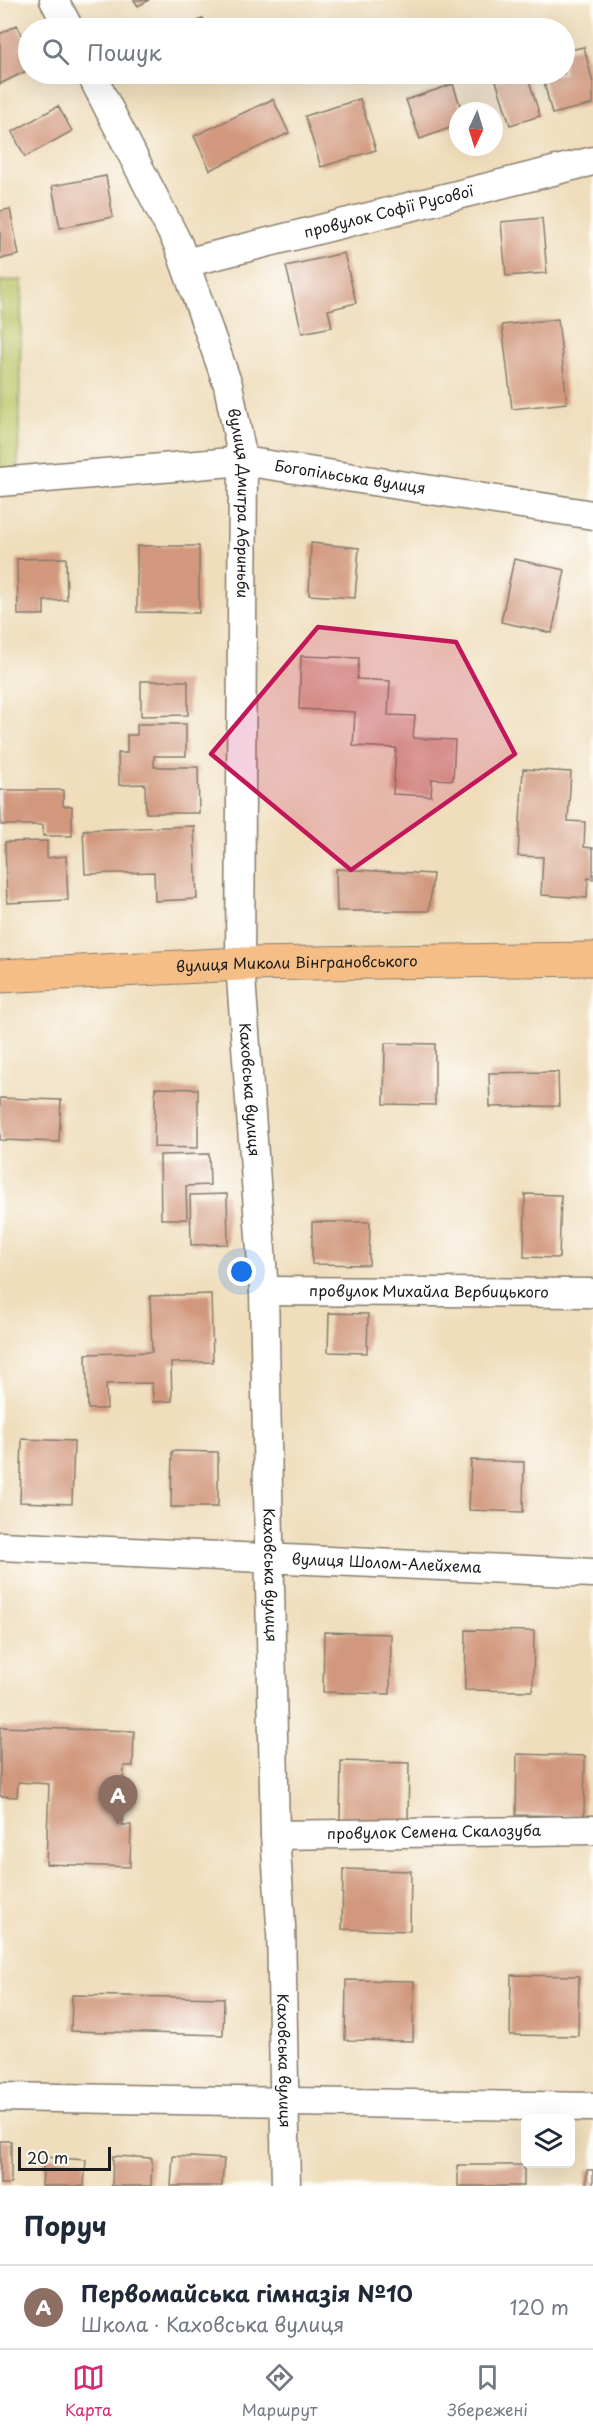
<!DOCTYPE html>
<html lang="uk">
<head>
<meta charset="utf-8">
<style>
	:root { --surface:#fff; --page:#f2f2f3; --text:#1f2937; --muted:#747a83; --line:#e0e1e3; --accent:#db2777 }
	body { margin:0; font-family:"Playpen Sans",sans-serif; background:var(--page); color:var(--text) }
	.controls { position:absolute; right:18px; bottom:18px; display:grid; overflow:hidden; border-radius:9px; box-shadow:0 6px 24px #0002 }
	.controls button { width:54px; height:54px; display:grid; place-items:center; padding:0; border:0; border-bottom:2px solid var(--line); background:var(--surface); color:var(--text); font:30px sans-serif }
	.compass { position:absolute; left:449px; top:102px; width:54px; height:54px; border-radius:50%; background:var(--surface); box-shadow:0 6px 24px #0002; rotate:184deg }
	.scale { position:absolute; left:18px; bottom:15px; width:93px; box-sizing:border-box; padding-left:6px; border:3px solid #1c1c1c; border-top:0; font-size:16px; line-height:21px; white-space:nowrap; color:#1c1c1c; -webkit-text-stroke:4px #fdfcf7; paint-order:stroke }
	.you { position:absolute; left:242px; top:1272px; width:21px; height:21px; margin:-15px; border:4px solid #fff; border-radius:50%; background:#1a73e8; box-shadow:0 0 0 9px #1a73e833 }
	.badge { display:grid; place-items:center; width:39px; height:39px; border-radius:50%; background:var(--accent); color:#fff; font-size:20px; font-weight:700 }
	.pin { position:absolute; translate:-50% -50px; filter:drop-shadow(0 2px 3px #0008) }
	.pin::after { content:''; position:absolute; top:32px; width:21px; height:18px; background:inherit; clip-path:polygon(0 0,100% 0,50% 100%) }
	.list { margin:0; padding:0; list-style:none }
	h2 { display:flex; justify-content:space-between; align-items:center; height:78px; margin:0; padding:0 24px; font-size:26px }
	h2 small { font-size:20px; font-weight:400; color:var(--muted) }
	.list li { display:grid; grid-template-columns:39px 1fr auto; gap:18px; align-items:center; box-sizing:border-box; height:84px; padding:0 24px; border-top:2px solid var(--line) }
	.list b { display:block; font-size:22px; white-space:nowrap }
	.list p { margin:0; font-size:20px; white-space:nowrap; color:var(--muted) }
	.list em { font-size:20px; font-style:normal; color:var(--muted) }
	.icon { flex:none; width:33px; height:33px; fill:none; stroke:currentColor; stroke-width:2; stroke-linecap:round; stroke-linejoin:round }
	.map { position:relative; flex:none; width:593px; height:2186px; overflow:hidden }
	.search { position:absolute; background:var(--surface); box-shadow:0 6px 24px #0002; left:18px; right:18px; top:18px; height:66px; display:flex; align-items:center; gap:15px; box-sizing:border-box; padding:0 21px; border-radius:33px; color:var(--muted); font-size:22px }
	.sheet { height:162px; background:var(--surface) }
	nav { display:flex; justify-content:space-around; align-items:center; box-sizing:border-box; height:84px; border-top:2px solid var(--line); background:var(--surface); font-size:16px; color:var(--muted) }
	nav a { display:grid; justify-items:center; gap:3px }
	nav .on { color:var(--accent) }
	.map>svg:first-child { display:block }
</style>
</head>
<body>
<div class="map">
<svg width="593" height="2186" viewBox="0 0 593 2186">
	<rect width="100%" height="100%" fill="#fdfcf7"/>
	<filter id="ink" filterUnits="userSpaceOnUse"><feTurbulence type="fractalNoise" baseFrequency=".0167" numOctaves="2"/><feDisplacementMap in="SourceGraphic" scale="12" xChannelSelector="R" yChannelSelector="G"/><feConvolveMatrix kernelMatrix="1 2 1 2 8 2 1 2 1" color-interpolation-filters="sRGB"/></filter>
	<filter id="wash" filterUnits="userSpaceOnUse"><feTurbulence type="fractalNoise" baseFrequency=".008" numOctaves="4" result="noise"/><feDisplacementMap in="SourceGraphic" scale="24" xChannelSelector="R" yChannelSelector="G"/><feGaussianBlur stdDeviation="1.35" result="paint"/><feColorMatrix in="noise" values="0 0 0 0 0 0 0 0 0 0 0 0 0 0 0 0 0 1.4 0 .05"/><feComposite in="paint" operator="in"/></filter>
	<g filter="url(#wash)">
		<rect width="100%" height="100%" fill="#efddbb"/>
		<path fill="#bac668" stroke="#6b7142" stroke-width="1.5" d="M 22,280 L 18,472 L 0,474 L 0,281 Z"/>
		<g id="blocks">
			<path fill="#d2987e" d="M 134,0 L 149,0 L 138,6 Z
				M 203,18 L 209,28 L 185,28 Z
				M 17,25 L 28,48 L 28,70 L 0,84 L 0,34 Z
				M 584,47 L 593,83 L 593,104 L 552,114 L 542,74 L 564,74 L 564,51 Z
				M 178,74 L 192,74 L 181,80 Z
				M 519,74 L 527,74 L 540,116 L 510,125 L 496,81 Z
				M 453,84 L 462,111 L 458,111 L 458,125 L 420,139 L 406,100 Z
				M 273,99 L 289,133 L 210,170 L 194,136 Z
				M 360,99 L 376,150 L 321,167 L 305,116 Z
				M 58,106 L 72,131 L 25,157 L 12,132 Z
				M 106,176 L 113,217 L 60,228 L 52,186 Z
				M 10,209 L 19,255 L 0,259 L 0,211 Z
				M 542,218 L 547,273 L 506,276 L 501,222 Z
				M 344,253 L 356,303 L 328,310 L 332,327 L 302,333 L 286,266 Z
				M 558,319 L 567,403 L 512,409 L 502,325 Z
				M 311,543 L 359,548 L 355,598 L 309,595 Z
				M 137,546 L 199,546 L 199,613 L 137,612 Z
				M 66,558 L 67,600 L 44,601 L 44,615 L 18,615 L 17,559 Z
				M 514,559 L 565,570 L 552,633 L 501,622 Z
				M 301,656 L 359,658 L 357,679 L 390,681 L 388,715 L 415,716 L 413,738 L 455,740 L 453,780 L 432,779 L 431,796 L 393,794 L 396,748 L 353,746 L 355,712 L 299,709 Z
				M 141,681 L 188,681 L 188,715 L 141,716 Z
				M 137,724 L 186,724 L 186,756 L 154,756 L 154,767 L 198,767 L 199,813 L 146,813 L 145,784 L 119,785 L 118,753 L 127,753 L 127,735 L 137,735 Z
				M 523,769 L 571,772 L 568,821 L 585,822 L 584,847 L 593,848 L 593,879 L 588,878 L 587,898 L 541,895 L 543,857 L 518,856 Z
				M 0,790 L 63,790 L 63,806 L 72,806 L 72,836 L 43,836 L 43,825 L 1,825 Z
				M 194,826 L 197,899 L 155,901 L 154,872 L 85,874 L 83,830 Z
				M 47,841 L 47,858 L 66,856 L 68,900 L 7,903 L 5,842 Z
				M 336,869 L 433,874 L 429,911 L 337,911 Z
				M 385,1043 L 435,1044 L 435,1105 L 384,1104 Z
				M 558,1072 L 559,1106 L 490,1107 L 489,1073 Z
				M 155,1088 L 198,1089 L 198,1148 L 154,1147 Z
				M 0,1098 L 61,1100 L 59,1142 L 0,1140 Z
				M 209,1154 L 210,1185 L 186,1186 L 187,1219 L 161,1219 L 160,1155 Z
				M 227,1194 L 228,1244 L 191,1245 L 190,1195 Z
				M 525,1194 L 561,1195 L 559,1258 L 524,1257 Z
				M 312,1222 L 370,1222 L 369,1265 L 312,1264 Z
				M 211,1294 L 213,1362 L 171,1363 L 172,1401 L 153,1402 L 152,1383 L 106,1384 L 107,1409 L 88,1409 L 86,1354 L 152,1352 L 150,1296 Z
				M 329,1313 L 368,1314 L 367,1353 L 328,1352 Z
				M 22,1439 L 74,1441 L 72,1504 L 20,1502 Z
				M 172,1451 L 218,1452 L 218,1507 L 171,1507 Z
				M 471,1460 L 524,1462 L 523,1512 L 469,1510 Z
				M 466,1630 L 534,1631 L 533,1691 L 465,1690 Z
				M 324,1632 L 391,1634 L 390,1694 L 323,1692 Z
				M 0,1727 L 134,1731 L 133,1766 L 124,1766 L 122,1825 L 131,1825 L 130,1867 L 46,1864 L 49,1784 L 18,1782 L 17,1797 L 0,1796 Z
				M 517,1754 L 585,1756 L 584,1816 L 516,1815 Z
				M 341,1761 L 409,1763 L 408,1823 L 340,1821 Z
				M 343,1869 L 411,1871 L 410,1931 L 342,1929 Z
				M 511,1975 L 579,1976 L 578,2036 L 510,2035 Z
				M 346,1980 L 414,1981 L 413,2041 L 345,2040 Z
				M 72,1995 L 224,1998 L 223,2035 L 71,2031 Z
				M 0,2141 L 11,2141 L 11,2184 L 0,2184 Z
				M 113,2156 L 152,2158 L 151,2186 L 112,2186 Z
				M 173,2156 L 224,2159 L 222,2186 L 171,2186 Z
				M 44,2157 L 86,2160 L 84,2186 L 42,2186 Z
				M 458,2165 L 524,2165 L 524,2186 L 458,2186 Z
				M 587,2170 L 593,2170 L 593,2186 L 586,2186 Z"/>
		</g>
	</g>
	<g filter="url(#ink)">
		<use href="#blocks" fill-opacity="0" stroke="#867c6c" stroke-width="1.5"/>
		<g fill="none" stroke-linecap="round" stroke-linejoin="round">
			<g stroke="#867c6c" stroke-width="31">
				<g id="minor">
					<path d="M 54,0 L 69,28"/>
					<path id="s1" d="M 91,74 L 178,244 L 228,385 L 243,461 L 240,964 L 264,1291 L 275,1835 L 281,1925 L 286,2186"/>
					<path id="s2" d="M 185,263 L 593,161"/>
					<path id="s3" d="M 0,482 L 243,461 L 593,515"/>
					<path id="s4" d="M 264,1291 L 593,1293"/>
					<path id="s5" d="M 0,1546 L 593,1573"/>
					<path id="s6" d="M 275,1835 L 593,1830"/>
					<path d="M 0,2097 L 593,2107"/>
				</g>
			</g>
			<g stroke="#867c6c" stroke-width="35">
				<g id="primary">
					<path id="s7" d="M 0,976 L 240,964 L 593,959"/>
				</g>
			</g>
			<use href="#minor" stroke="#fff" stroke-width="28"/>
			<use href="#primary" stroke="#f6be87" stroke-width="33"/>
		</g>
	</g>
	<path fill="#c2185b" fill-opacity="0.2" stroke="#c2185b" stroke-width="4.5" stroke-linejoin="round" d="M 318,627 L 456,642 L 515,754 L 351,870 L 211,754 Z"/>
	<g text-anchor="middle" stroke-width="6" stroke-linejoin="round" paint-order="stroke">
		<g font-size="15" fill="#1c1c1c" stroke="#fdfcf7">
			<text dy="5" stroke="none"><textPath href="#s2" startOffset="210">провулок Софії Русової</textPath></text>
			<text dy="5" stroke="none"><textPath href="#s3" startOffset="352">Богопільська вулиця</textPath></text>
			<text dy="5" stroke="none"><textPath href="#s1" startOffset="460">вулиця Дмитра Абриньби</textPath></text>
			<text dy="5" stroke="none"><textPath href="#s7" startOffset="297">вулиця Миколи Вінграновського</textPath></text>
			<text dy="5" stroke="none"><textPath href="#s1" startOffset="1047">Каховська вулиця</textPath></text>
			<text dy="5" stroke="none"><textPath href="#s4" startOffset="165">провулок Михайла Вербицького</textPath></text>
			<text dy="5" stroke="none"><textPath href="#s5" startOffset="387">вулиця Шолом-Алейхема</textPath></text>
			<text dy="5" stroke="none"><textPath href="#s1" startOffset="1533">Каховська вулиця</textPath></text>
			<text dy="5" stroke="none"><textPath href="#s6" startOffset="159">провулок Семена Скалозуба</textPath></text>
			<text dy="5" stroke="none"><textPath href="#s1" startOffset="2019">Каховська вулиця</textPath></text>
		</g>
	</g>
</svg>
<div class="controls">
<button><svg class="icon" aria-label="layers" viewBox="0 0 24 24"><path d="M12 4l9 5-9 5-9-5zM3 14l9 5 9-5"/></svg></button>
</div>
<svg class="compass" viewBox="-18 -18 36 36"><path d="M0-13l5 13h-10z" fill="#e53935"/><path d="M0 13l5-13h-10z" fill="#747a83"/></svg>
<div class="scale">20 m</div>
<div class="you"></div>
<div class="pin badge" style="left:118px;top:1825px;background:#8d6e63">A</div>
<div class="search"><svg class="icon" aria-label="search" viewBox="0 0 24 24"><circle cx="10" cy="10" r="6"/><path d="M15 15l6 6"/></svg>Пошук</div>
</div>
<section class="sheet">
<h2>Поруч<small></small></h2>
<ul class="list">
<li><span class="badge" style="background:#8d6e63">A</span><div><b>Первомайська гімназія №10</b><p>Школа · Каховська вулиця</p></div><em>120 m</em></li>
</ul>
</section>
<nav>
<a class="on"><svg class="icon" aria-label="map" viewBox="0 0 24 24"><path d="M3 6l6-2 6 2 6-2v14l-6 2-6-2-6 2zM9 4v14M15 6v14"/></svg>Карта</a>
<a><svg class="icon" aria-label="directions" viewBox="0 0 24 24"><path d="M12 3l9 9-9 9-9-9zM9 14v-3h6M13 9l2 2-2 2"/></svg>Маршрут</a>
<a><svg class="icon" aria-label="saved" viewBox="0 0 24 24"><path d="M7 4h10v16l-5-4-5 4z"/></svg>Збережені</a>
</nav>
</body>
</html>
